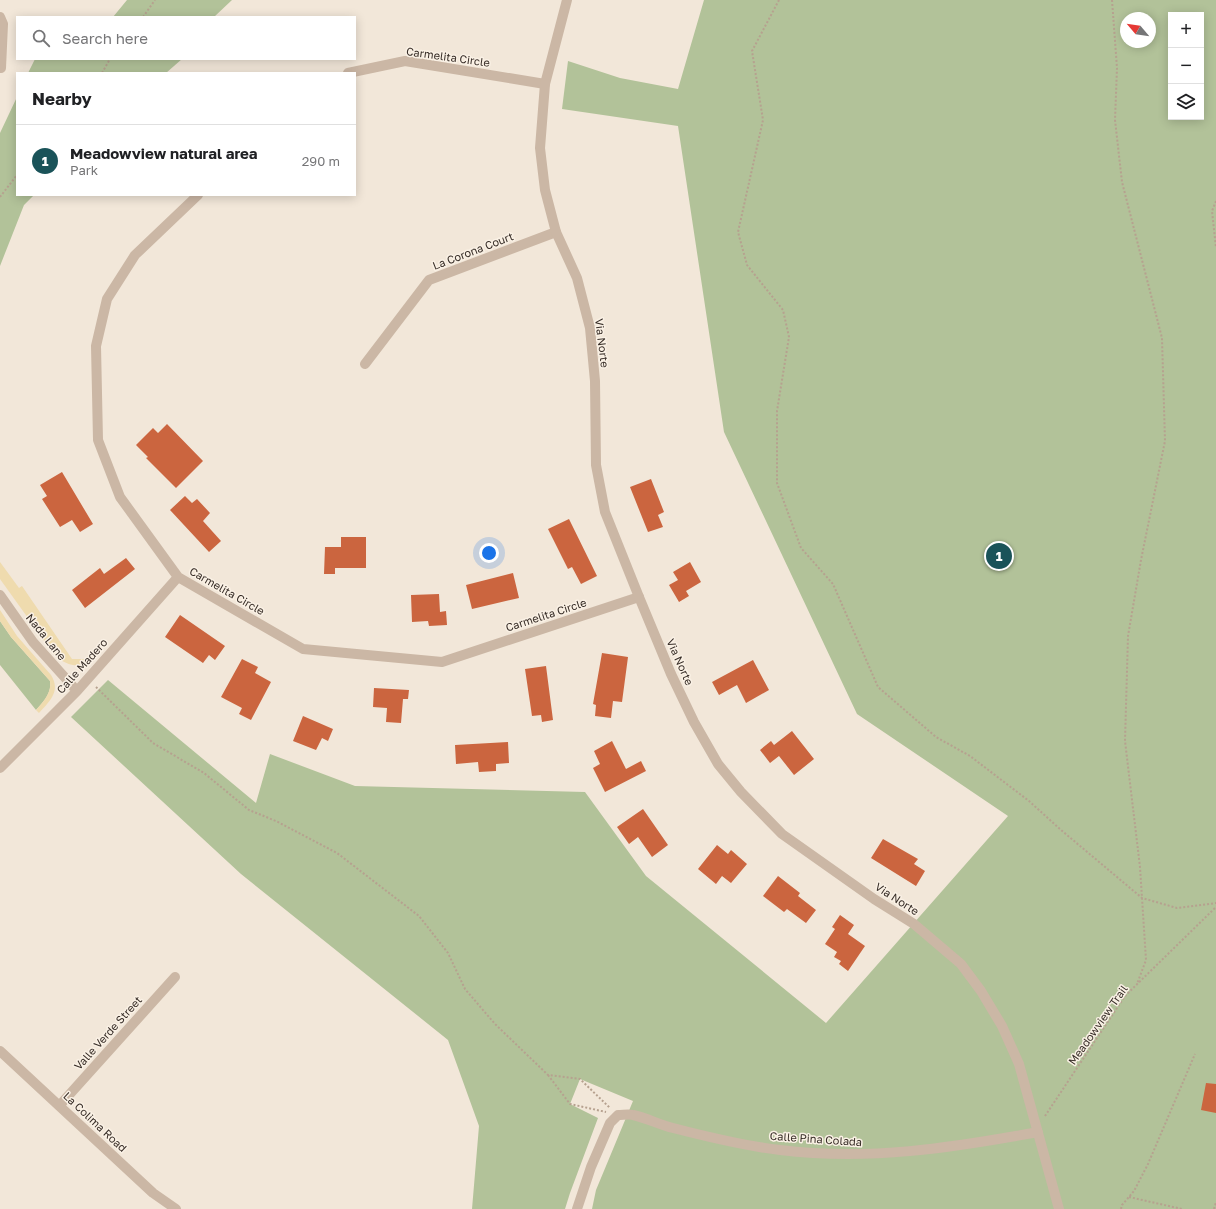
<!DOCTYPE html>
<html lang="en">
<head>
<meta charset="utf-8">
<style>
	:root { --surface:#fff; --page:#f6f6f6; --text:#202124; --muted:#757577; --line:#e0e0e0; --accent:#1a5359 }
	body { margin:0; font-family:"Golos Text",sans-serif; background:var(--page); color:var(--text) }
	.controls { position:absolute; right:12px; top:12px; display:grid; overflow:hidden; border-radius:0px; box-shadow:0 2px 10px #0003 }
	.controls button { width:36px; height:36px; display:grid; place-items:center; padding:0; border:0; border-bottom:1px solid var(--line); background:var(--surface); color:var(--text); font:20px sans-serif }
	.compass { position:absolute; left:1120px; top:12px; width:36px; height:36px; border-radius:50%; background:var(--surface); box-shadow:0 2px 10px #0003; rotate:299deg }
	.you { position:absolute; left:489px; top:553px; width:14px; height:14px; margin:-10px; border:3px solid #fff; border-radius:50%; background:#1a73e8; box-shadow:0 0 0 6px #1a73e833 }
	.badge { display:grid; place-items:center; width:26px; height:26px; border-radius:50%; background:var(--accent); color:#fff; font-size:13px; font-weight:700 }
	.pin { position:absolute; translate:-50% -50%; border:2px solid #fff; box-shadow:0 1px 4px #0006 }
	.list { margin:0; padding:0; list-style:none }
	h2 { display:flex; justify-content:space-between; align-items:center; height:52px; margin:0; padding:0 16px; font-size:17px }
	h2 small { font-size:13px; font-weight:400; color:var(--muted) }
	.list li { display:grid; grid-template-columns:26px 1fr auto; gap:12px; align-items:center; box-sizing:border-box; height:72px; padding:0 16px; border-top:1px solid var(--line) }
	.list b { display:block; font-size:15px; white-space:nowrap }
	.list p { margin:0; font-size:13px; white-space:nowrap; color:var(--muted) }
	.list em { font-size:13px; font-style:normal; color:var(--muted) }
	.icon { flex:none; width:22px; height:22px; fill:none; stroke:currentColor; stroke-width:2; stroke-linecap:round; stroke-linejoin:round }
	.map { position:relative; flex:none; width:1216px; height:1209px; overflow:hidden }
	.search { position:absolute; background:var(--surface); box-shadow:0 2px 10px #0003; left:16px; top:16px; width:340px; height:44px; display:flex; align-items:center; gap:10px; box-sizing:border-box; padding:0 14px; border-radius:0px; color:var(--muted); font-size:15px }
	.panel { position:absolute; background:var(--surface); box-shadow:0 2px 10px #0003; left:16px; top:72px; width:340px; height:124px; border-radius:0px }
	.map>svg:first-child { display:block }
</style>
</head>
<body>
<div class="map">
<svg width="1216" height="1209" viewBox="0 0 1216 1209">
	<rect width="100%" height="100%" fill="#f2e7d9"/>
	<path fill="#b2c299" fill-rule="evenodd" d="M 127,0 L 232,0 L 214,17 L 113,17 Z
		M 704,0 L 1216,0 L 1216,1209 L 592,1209 L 596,1190 L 633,1101 L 580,1079 L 570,1104 L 598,1118 L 570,1193 L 565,1209 L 472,1209 L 479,1126 L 448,1040 L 241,874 L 71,717 L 108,680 L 256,803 L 270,754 L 355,786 L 585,792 L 646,876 L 826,1023 L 1008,816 L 857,714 L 724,432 L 678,126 L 562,109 L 568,61 L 620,78 L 678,89 ZM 1171,15 L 1201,15 L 1201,117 L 1171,117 ZM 1126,18 L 1150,18 L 1150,42 L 1126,42 Z
		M 35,59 L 182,59 L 166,73 L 28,73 Z
		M 17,97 L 17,195 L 34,195 L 24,205 L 0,266 L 0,133 Z
		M 0,621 L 11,637 L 50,681 C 52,693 43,702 36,710 L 0,665 Z"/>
	<path fill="#efdbae" d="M 0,562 L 19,588 L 22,586 L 72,659 L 85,659 L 94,649 L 98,652 C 94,655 90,660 86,663 C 77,669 64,663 56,657 L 0,579 Z
		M 0,610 L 17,636 L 51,675 C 61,691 50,701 39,713 L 36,710 C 43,702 52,693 50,681 L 11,637 L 0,621 Z"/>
	<path fill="#cb653f" d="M 167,424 L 203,461 L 176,488 L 146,458 L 148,457 L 136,445 L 153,428 L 158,433 Z
		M 62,472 L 93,524 L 80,532 L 72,520 L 60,527 L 42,499 L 47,496 L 40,485 Z
		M 651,479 L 664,512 L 658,515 L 663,527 L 648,532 L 630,487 Z
		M 185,496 L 192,503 L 197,499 L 210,513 L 203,521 L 221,541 L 209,552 L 170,510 Z
		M 569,519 L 597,576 L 581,584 L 572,567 L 568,569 L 548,529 Z
		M 341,537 L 366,537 L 366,568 L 335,568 L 335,574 L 324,574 L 325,547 L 341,547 Z
		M 126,558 L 135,569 L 85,608 L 72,590 L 100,568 L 104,574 Z
		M 690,562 L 701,582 L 686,591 L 689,596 L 679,602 L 669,585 L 678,580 L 673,572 Z
		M 513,573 L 519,598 L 472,609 L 466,585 Z
		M 439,594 L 440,612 L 446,611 L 447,625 L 429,626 L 428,621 L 412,622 L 411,595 Z
		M 180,615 L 225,646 L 215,660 L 209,655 L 203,663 L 165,637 Z
		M 602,653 L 628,657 L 622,702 L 613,701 L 611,718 L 595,716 L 596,705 L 593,704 Z
		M 242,659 L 258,667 L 255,673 L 271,682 L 251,720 L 239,714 L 242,708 L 221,697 Z
		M 753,660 L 769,690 L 746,703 L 737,685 L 719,695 L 712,682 Z
		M 546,666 L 553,720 L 542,722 L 541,715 L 532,716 L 525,669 Z
		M 374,688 L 409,690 L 408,699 L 403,699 L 401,723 L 386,722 L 387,708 L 373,707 Z
		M 303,716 L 333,729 L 328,741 L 322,738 L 316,750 L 293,741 Z
		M 792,731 L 814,759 L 794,775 L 779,756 L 770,763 L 760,750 L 771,741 L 774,745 Z
		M 612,741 L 626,769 L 641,761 L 646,771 L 605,792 L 593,768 L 600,764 L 594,751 Z
		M 508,742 L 509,763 L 496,764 L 496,771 L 479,772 L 478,762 L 456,764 L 455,745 Z
		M 643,809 L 668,845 L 652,857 L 638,837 L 629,844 L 617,827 Z
		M 883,839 L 918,859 L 914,864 L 925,871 L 916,886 L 871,858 Z
		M 717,845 L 728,854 L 731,850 L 747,864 L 731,883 L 722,876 L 716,884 L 698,869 Z
		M 778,876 L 800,893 L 798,896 L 816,910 L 806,923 L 787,909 L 784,912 L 763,896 Z
		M 840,915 L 854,925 L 848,934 L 865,946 L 848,971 L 839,964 L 841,961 L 834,957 L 837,952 L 825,944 L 835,929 L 832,927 Z
		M 1206,1083 L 1216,1084 L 1216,1113 L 1201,1110 Z"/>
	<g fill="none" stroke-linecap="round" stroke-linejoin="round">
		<path stroke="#b6a18f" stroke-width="2" stroke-dasharray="2 2" stroke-linecap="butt" d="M 779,0 L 752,51 L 763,120 L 738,232 L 747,265 L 783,310 L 789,337 L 777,411 L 777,483 L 801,548 L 833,584 L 878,687 L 936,737 L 970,756 L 1029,801 L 1061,830 L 1142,898 L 1177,908 L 1216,903
			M 1112,0 L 1117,68 L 1115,120 L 1122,182 L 1162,338 L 1165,441 L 1141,560 L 1128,636 L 1125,741 L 1140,867 L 1146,960 L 1137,984
			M 143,17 L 155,0
			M 102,73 L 110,59
			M 0,197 L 17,175
			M 1216,201 L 1212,211 L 1216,248
			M 96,687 L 153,743 L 204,773 L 249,810 L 276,821 L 337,853 L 419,916 L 448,953 L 465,989 L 495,1024 L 548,1075 L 580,1079 L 610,1108
			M 548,1075 L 570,1104 L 606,1112
			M 1045,1116 L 1125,996 L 1216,907
			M 1129,1197 L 1182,1209
			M 1121,1209 L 1122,1205 L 1134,1191 L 1148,1164 L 1195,1054
			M 1214,1209 L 1216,1202"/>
		<path stroke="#cbb7a5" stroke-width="10" d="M 0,17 L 3,24 L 1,68
			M 348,73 L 405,61 L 545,84
			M 198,195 L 135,255 L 107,299 L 96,346 L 98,440 L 120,497 L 178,577 L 303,649 L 442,662 L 639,597
			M 365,364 L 429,280 L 556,232
			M 0,595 L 33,642 L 77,691
			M 0,768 L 77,691 L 178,577
			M 0,1051 L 153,1193 L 176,1209
			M 60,1105 L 175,977"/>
		<path stroke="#cbb7a5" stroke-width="10" d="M 567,0 L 545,84 L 540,148 L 545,190 L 556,232 L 577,278 L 590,328 L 595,381 L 596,465 L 605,512 L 639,597 L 671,674 L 694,722 L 718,764 L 741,792 L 782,834 L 874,899 L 914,924 L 961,964 L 981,991 L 1002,1026 L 1019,1064 L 1059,1209
			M 577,1209 L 591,1167 L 610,1123 L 618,1115 C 623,1115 629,1114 633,1115 C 647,1118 660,1125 673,1128 C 708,1137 744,1146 780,1150 C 868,1161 951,1148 1038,1132"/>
	</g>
	<g text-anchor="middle" stroke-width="3" stroke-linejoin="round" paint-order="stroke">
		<g font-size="11" fill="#362c26" stroke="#faf1e5">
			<text transform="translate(448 57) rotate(8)" y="4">Carmelita Circle</text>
			<text transform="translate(473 251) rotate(-21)" y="4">La Corona Court</text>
			<text transform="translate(602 343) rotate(83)" y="4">Via Norte</text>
			<text transform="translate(227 591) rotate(30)" y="4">Carmelita Circle</text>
			<text transform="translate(546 615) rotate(-18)" y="4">Carmelita Circle</text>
			<text transform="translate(46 637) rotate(51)" y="4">Nada Lane</text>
			<text transform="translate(680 662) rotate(66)" y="4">Via Norte</text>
			<text transform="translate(82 666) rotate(-48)" y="4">Calle Madero</text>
			<text transform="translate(897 899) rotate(33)" y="4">Via Norte</text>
			<text transform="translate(1098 1025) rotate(-55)" y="4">Meadowview Trail</text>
			<text transform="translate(108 1033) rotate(-48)" y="4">Valle Verde Street</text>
			<text transform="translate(95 1122) rotate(43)" y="4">La Colima Road</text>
			<text transform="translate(816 1139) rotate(4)" y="4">Calle Pina Colada</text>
		</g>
	</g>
</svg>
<div class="controls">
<button>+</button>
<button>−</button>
<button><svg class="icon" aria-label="layers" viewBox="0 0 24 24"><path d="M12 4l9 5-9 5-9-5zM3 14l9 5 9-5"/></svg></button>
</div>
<svg class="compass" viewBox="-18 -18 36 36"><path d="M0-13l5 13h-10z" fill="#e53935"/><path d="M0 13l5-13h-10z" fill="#757577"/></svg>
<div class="you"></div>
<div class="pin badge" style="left:999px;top:556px">1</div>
<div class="search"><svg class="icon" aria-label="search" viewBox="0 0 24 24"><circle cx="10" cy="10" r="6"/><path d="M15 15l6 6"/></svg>Search here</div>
<section class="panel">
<h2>Nearby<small></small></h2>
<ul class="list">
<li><span class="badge">1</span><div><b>Meadowview natural area</b><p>Park</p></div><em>290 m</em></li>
</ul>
</section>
</div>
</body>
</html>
